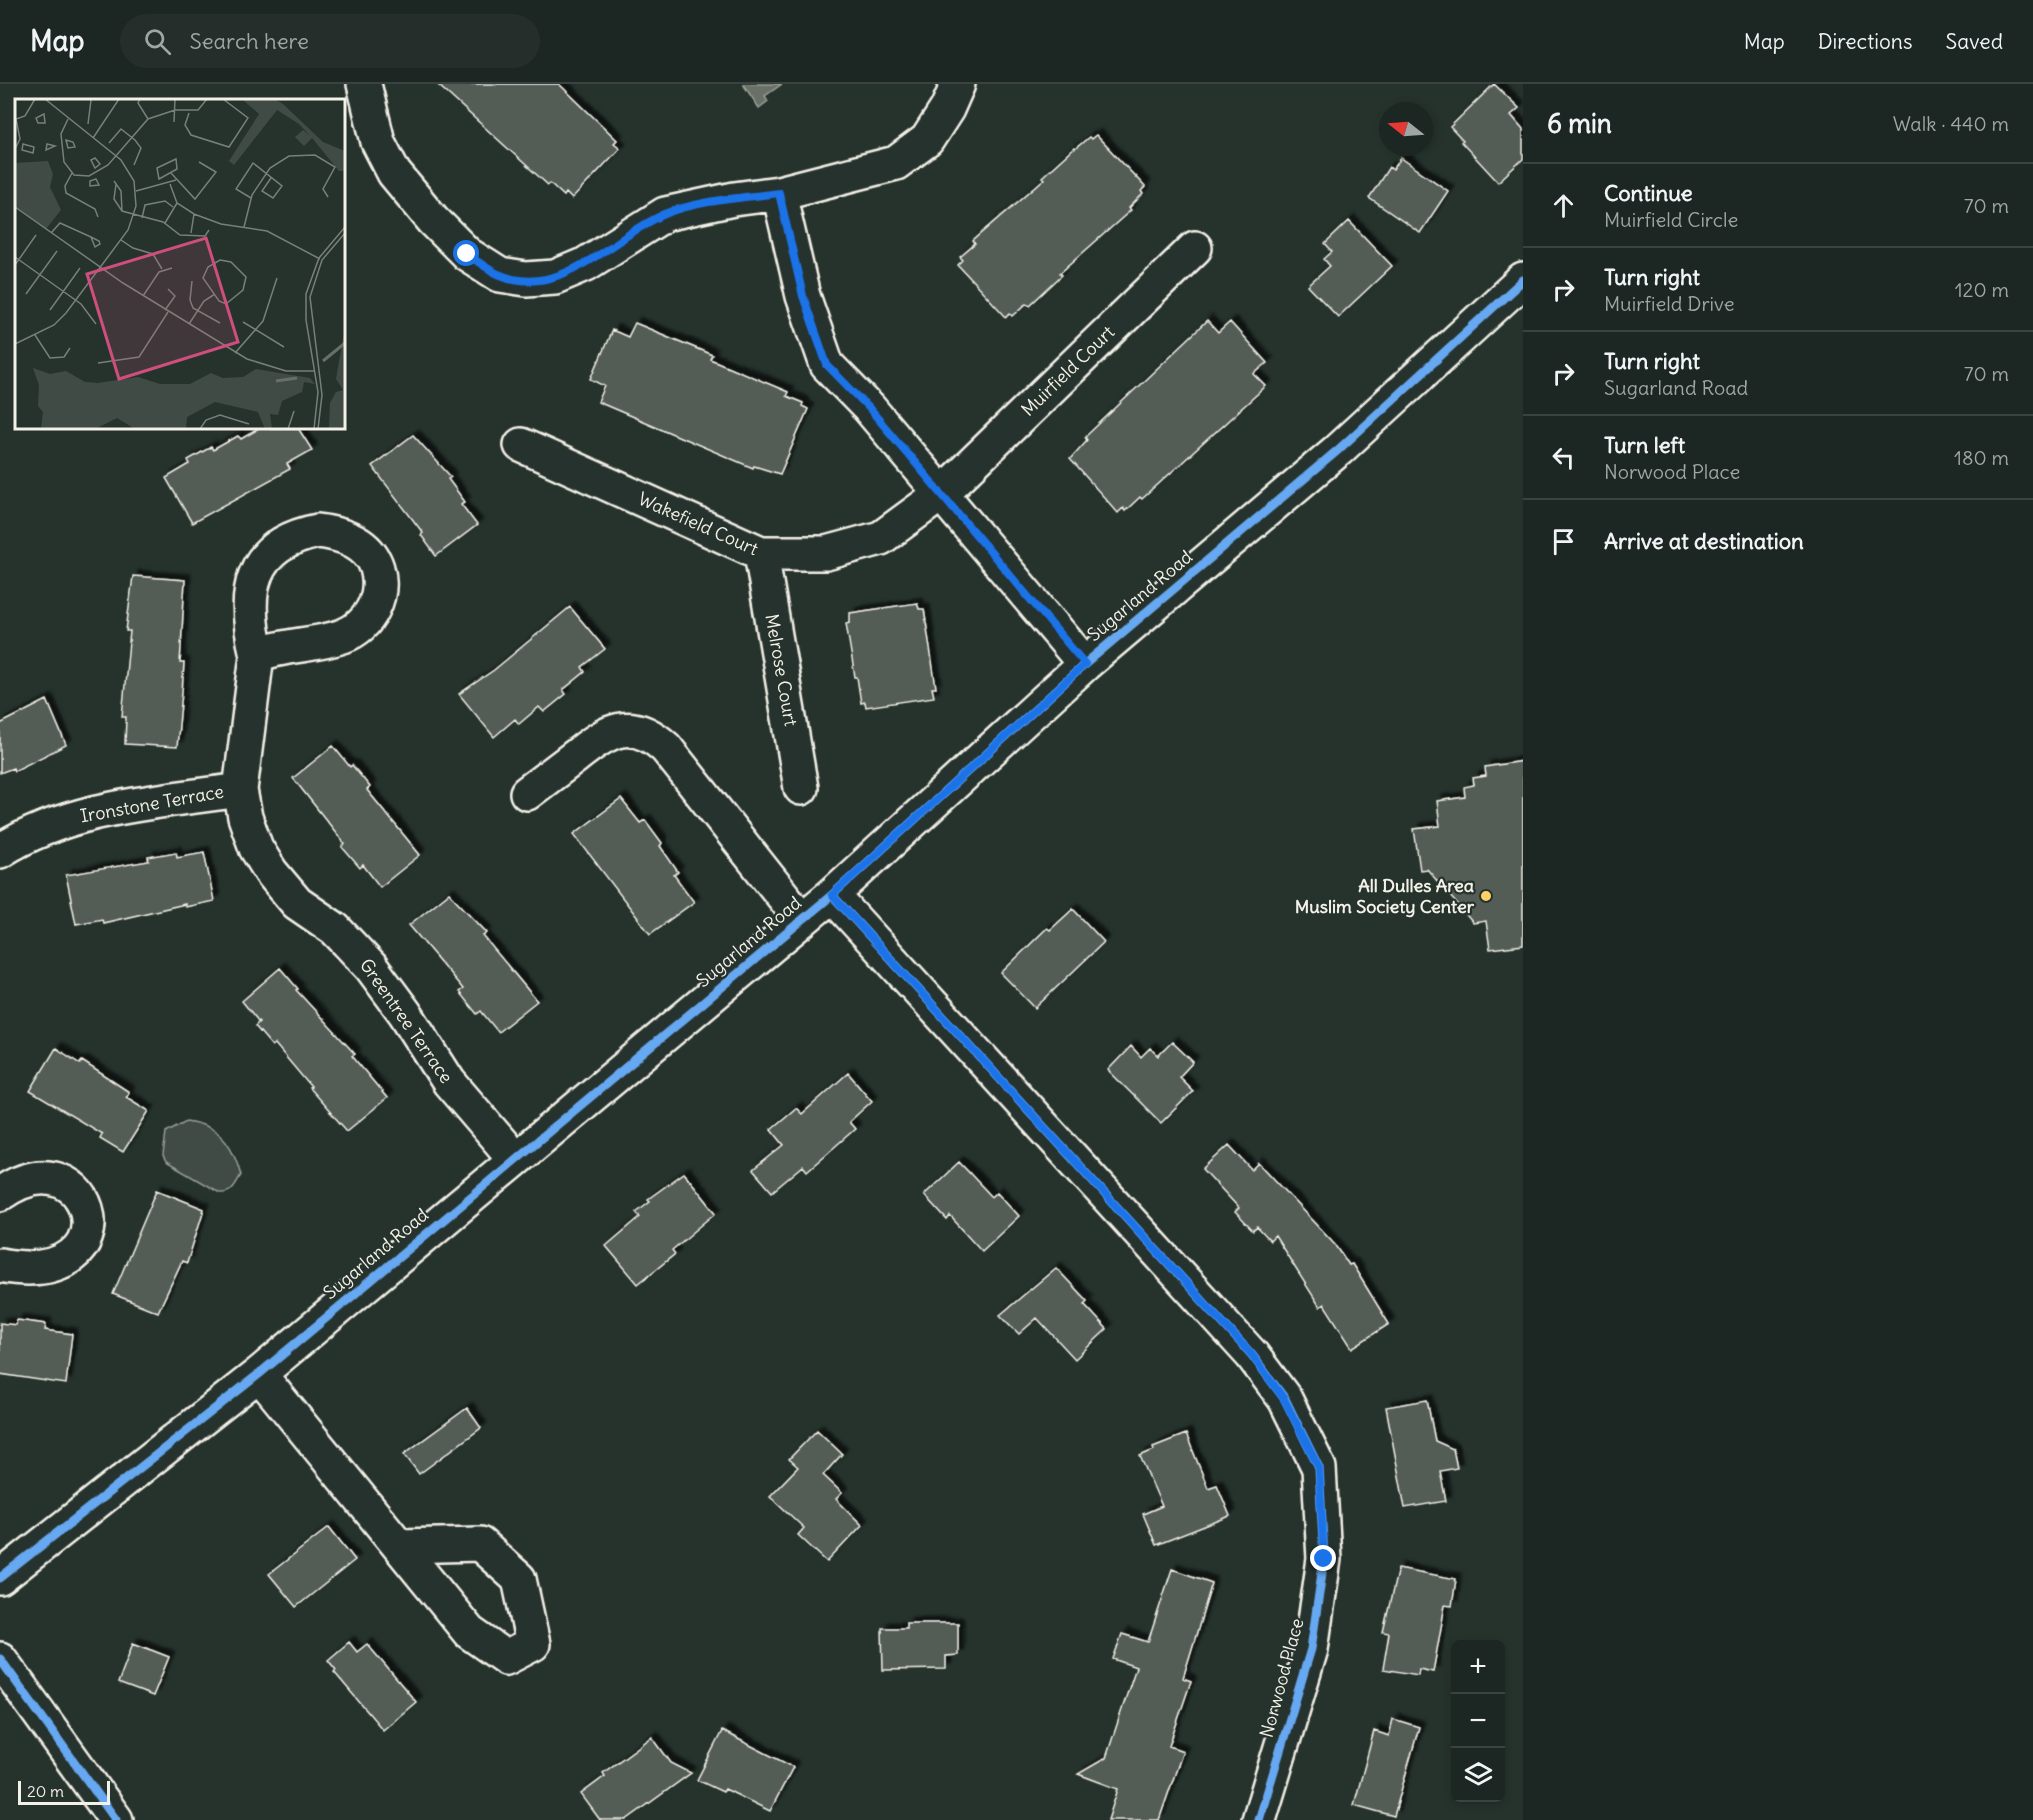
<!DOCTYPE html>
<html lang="en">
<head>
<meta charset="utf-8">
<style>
	:root { --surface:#1c2622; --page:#252e2a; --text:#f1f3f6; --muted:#a0a5a5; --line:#3a4340 }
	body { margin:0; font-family:Delius,sans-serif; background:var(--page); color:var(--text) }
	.controls { position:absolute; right:18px; bottom:18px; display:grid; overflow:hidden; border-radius:9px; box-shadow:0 3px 9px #0003 }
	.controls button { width:54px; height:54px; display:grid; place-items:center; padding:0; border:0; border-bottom:2px solid var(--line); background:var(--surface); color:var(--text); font:30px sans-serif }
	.compass { position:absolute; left:1379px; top:18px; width:54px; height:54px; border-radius:50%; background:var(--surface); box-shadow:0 3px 9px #0003; rotate:287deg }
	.scale { position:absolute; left:18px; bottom:15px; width:92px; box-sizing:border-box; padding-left:6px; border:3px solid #f4f1e8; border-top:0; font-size:16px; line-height:21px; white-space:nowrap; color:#f4f1e8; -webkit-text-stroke:4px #26332d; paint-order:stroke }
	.stop { position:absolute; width:18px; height:18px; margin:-14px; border:4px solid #1a73e8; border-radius:50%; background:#fff }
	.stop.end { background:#1a73e8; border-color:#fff; box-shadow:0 2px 6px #0008 }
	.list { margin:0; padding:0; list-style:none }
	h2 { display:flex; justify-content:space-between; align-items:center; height:78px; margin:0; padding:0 24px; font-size:26px }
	h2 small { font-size:20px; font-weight:400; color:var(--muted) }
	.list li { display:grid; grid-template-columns:39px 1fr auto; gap:18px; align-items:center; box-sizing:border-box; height:84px; padding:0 24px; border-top:2px solid var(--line) }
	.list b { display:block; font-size:22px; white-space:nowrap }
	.list p { margin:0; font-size:20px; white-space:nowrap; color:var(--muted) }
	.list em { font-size:20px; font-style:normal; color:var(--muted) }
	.icon { flex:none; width:33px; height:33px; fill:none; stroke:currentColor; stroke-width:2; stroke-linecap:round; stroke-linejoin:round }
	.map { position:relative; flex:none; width:1523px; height:1736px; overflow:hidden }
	header { display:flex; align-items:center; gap:36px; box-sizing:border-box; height:84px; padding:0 30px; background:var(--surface); border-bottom:2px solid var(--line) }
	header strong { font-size:28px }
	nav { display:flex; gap:33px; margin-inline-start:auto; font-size:21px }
	.search { width:420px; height:54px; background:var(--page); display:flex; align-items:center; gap:15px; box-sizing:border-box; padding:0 21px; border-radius:33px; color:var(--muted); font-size:22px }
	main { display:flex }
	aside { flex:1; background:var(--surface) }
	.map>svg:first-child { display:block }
</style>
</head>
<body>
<header>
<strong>Map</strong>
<div class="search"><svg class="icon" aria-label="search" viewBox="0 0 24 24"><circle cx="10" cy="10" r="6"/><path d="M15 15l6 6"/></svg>Search here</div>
<nav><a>Map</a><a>Directions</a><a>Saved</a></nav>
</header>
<main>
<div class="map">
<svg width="1523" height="1736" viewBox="0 0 1523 1736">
	<defs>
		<filter id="shadow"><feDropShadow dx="5.5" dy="-5.5" stdDeviation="1.5" flood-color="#0009"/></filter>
	</defs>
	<rect width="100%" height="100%" fill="#26332d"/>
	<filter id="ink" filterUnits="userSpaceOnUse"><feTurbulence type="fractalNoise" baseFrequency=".0167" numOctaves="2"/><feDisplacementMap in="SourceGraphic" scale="12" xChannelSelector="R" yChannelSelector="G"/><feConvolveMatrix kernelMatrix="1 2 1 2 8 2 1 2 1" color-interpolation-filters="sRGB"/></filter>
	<g filter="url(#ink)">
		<path fill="#414b45" stroke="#9a9e96" stroke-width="1.5" d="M 186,1037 C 220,1042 232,1058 241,1091 C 235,1101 232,1110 220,1109 L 166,1078 L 163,1072 L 166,1048 Z"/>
		<path fill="#676f68" stroke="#9fa39b" stroke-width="1.5" d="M 743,0 L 782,0 L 765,12 L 768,17 L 759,24 Z"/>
		<path fill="#525c55" stroke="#f4f1e8" stroke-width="1.5" filter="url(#shadow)" d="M 437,0 L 559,0 L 617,56 L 614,59 L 620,64 L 572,115 L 566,109 L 564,112 L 550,99 L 548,101 Z
			M 1494,0 L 1519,24 L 1511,31 L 1523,45 L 1523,75 L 1498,98 L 1461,58 L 1463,57 L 1450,43 Z
			M 1096,51 L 1145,103 L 1141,107 L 1143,110 L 1129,124 L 1131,126 L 1060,189 L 1062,191 L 1030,221 L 1027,219 L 1013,232 L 1010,229 L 1006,233 L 958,181 L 963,176 L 960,173 L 975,160 L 973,157 L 1044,95 L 1042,93 L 1074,64 L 1075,65 L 1089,53 L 1091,55 Z
			M 1401,74 L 1448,107 L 1420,149 L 1369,114 L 1389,83 L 1393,86 Z
			M 1349,137 L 1392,182 L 1338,233 L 1308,202 L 1330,182 L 1324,175 L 1332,168 L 1325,160 Z
			M 1207,237 L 1218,249 L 1230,238 L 1267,279 L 1254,290 L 1266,302 L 1142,415 L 1140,413 L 1125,427 L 1123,424 L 1118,429 L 1070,375 L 1087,356 L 1085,353 Z
			M 635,239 L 712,271 L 710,275 L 788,308 L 786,312 L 803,319 L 802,322 L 808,325 L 780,390 L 754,382 L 753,384 L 598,318 L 605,302 L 591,295 L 612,246 L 628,253 Z
			M 260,344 L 298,344 L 312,366 L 287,380 L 290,385 L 192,439 L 166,394 L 190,380 L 188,376 L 211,363 L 213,366 L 238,352 L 241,355 Z
			M 413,351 L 451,393 L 448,395 L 465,418 L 461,420 L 477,441 L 436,472 L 421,451 L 423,449 L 372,382 Z
			M 133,492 L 185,496 L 180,579 L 184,579 L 182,608 L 177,663 L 125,660 L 126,633 L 122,633 L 130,547 L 126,547 Z
			M 917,519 L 919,525 L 924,525 L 936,604 L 932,604 L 934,613 L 866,623 L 865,618 L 861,619 L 857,593 L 855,593 L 846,539 L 850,538 L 850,529 Z
			M 570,523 L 605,565 L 582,583 L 585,588 L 563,606 L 566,610 L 544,628 L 539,623 L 519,640 L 515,635 L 494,653 L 459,610 L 494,586 Z
			M 47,616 L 66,661 L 14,687 L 13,684 L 0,689 L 0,640 Z
			M 333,662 L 350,683 L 352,681 L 370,703 L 367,706 L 420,771 L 380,803 L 363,781 L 360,784 L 342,763 L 345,760 L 293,694 Z
			M 1523,677 L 1523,861 L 1490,865 L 1486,837 L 1473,839 L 1427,785 L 1420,786 L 1414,745 L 1440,742 L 1437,717 L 1465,713 L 1464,703 L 1474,701 L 1473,694 L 1486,692 L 1485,683 Z
			M 621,715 L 640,739 L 645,736 L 662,759 L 660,762 L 678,788 L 674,791 L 694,818 L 650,850 L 574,750 Z
			M 176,768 L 177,773 L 204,768 L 214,817 L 185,823 L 185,820 L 103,839 L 102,835 L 76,840 L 66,791 L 149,777 L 148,773 Z
			M 449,809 L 487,849 L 483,852 L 537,917 L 498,948 L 481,927 L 477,930 L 459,908 L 463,905 L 409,841 Z
			M 1073,825 L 1104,858 L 1035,924 L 1001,889 L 1047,844 L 1050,846 Z
			M 280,884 L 298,905 L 296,906 L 355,970 L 352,972 L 387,1014 L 347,1047 L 309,1004 L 311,1003 L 275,960 L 272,962 L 255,942 L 259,938 L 242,917 Z
			M 1172,958 L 1193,978 L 1179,993 L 1193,1007 L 1161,1039 L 1108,986 L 1131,962 L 1141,973 L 1150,964 L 1158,972 Z
			M 56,964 L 80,980 L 82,977 L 129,1008 L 126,1013 L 149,1027 L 123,1068 L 100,1054 L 102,1050 L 30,1007 Z
			M 848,989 L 872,1017 L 849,1038 L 855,1045 L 807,1087 L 803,1082 L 772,1108 L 753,1086 L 784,1061 L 771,1045 L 796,1024 L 802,1030 Z
			M 1229,1061 L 1252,1086 L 1259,1079 L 1335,1160 L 1349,1181 L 1352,1180 L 1389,1240 L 1352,1264 L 1324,1220 L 1320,1223 L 1275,1152 L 1270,1157 L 1257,1143 L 1253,1147 L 1235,1128 L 1239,1124 L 1203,1085 Z
			M 959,1078 L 992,1113 L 997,1108 L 1019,1132 L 982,1167 L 950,1132 L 947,1136 L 924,1111 Z
			M 684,1089 L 716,1129 L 672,1166 L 675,1170 L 638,1200 L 606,1162 L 640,1133 L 636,1128 L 650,1117 L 648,1115 Z
			M 157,1106 L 204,1125 L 187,1179 L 182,1177 L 158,1228 L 113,1210 Z
			M 1056,1184 L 1087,1217 L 1084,1220 L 1107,1245 L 1075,1275 L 1037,1234 L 1019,1250 L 1000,1231 Z
			M 17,1236 L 46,1240 L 45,1246 L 72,1250 L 66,1300 L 0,1290 L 0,1239 L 16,1241 Z
			M 1427,1316 L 1435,1357 L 1453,1365 L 1457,1384 L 1440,1387 L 1446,1417 L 1405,1424 L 1386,1323 Z
			M 467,1324 L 481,1344 L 419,1390 L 404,1370 Z
			M 817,1346 L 842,1370 L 823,1391 L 842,1409 L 836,1415 L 862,1441 L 827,1478 L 798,1451 L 804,1444 L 770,1412 L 798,1383 L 789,1375 Z
			M 1186,1350 L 1208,1404 L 1217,1401 L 1230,1432 L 1156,1461 L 1143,1430 L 1162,1422 L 1140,1372 L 1154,1366 L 1153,1363 Z
			M 329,1443 L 355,1476 L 296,1523 L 269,1490 Z
			M 1398,1484 L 1456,1495 L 1452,1522 L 1445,1521 L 1433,1588 L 1419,1585 L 1418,1591 L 1383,1585 L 1389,1549 L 1383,1548 Z
			M 1172,1485 L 1212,1499 L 1183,1594 L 1191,1597 L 1169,1662 L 1183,1667 L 1159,1736 L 1108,1736 L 1118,1705 L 1078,1690 L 1106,1674 L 1136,1583 L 1113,1575 L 1122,1550 L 1148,1558 Z
			M 906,1539 L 958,1539 L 958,1571 L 946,1572 L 946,1585 L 883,1586 L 882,1544 L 906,1544 Z
			M 349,1558 L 357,1568 L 367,1560 L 416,1618 L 383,1646 L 334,1588 L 336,1586 L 328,1576 Z
			M 133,1559 L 169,1573 L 153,1612 L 118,1599 Z
			M 1393,1635 L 1419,1643 L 1394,1732 L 1354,1721 L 1374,1647 L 1389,1652 Z
			M 722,1647 L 793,1683 L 770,1727 L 725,1705 L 723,1708 L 697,1696 Z
			M 652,1653 L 671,1679 L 691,1689 L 626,1736 L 600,1736 L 581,1710 L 605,1692 L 603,1689 Z"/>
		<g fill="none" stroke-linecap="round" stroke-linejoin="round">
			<g stroke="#f4f1e8" stroke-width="38">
				<path id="minor" d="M 364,0 L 378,58 L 394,89 L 433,136 L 467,170 L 500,191 L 526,195 L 555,193 L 586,180 L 665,130 L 734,115 L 779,109 L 896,79 L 927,56 L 947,25 L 958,0
					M 779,109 L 803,212 L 827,281 L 869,324 L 1085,580
					M 521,361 L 761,469 L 826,469 L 881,454 L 941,410 L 1195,164
					M 318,447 C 342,450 369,458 377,484 C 385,512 370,542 343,552 C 315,562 285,560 257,571 C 242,511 247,461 318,447 Z
					M 761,469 L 801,704
					M 257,571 L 240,706 L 245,733 L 256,764 L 271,788 L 297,819 L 335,845 L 371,883 L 405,929 L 449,998 L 515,1075
					M 527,709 C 544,696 560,684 576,672 C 608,646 631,632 666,664 L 802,836
					M 0,767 C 71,722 158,718 240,706
					M 832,811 L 1252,1271 L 1285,1315 L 1319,1384 L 1324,1475 L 1311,1565 L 1259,1736
					M 0,1110 C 95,1043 138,1207 0,1181
					M 259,1290 L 469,1548 L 506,1574 L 533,1560 L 519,1495 L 480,1460 L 399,1462
					M 0,1494 L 259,1290 L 832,811 L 1085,580 L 1338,366 L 1523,196
					M 0,1575 L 116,1736"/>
			</g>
			<use href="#minor" stroke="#26332d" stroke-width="33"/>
			<g stroke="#26332d" stroke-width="13">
				<path id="cycleway" d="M 832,811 L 1252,1271 L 1285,1315 L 1319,1384 L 1324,1475 L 1311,1565 L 1259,1736
					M 0,1494 L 259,1290 L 832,811 L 1085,580 L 1338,366 L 1523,196
					M 0,1575 L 116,1736"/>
			</g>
			<use href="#cycleway" stroke="#66a8f1" stroke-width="9"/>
		</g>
	</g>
	<g fill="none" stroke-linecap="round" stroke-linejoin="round" filter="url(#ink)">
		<path stroke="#1a73e8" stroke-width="8" d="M 467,170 C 477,177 487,185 498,190 C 561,218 614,151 665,130 C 700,116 742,114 779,109 L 803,212 L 827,281 L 869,324 L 1085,580 L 832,811 L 1252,1271 L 1284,1315 L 1319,1384 L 1324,1475"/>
	</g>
	<circle fill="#ffd166" stroke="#26332d" stroke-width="2" cx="1486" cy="812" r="6"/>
	<g text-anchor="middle" stroke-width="4.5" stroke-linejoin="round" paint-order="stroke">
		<g font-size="18" fill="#f4f1e8" stroke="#26332d">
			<text transform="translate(1068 287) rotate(-44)" y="6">Muirfield Court</text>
			<text transform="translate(698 440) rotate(24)" y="6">Wakefield Court</text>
			<text transform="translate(1140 512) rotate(-40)" y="6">Sugarland Road</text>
			<text transform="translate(781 586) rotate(80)" y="6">Melrose Court</text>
			<text transform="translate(152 720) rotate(-10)" y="6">Ironstone Terrace</text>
			<text transform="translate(749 858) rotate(-40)" y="6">Sugarland Road</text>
			<text transform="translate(406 937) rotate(55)" y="6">Greentree Terrace</text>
			<text transform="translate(376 1170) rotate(-40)" y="6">Sugarland Road</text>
			<text transform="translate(1282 1594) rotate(-75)" y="6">Norwood Place</text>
		</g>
		<g font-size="18" font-weight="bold" fill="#f4f1e8" stroke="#26332d" text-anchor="end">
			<text x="1474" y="808">All Dulles Area<tspan x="1474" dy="21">Muslim Society Center</tspan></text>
		</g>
	</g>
	<g transform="translate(15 15)">
		<rect width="330" height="330" fill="#26332d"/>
		<path d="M 227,0 L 259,0 L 268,5 L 308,43 L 330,52 L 330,72 L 324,72 L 297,39 L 289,47 L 280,38 L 288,31 L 295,37 L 284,25 L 262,11 L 219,66 L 214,62 L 244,15 ZM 33,62 L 38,75 L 35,88 L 46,111 L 31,130 L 0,108 L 0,64 ZM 330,228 L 330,330 L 314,330 L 315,304 L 321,293 L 328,291 L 321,280 ZM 18,269 L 35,275 L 51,272 L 70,283 L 83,284 L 123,278 L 145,285 L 175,285 L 196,274 L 208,279 L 228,278 L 241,270 L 295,279 L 300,285 L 289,283 L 287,293 L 267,302 L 263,316 L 255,315 L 257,330 L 250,330 L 243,313 L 200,303 L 172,318 L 171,330 L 120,330 L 102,319 L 80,330 L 26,330 L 28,313 L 23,307 L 24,286 Z" fill="#414b45"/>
		<path fill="none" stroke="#676f68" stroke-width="3" d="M 308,262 L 330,244M 261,282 L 282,279"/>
		<path fill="none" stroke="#787f78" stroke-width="1.5" d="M 125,0 L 123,4 L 133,20M 174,14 L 170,26 L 176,36 L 214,48 L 233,19 L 208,0M 29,15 L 30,24 L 23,24 L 21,19 ZM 1,20 L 10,17 L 20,0M 53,20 L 46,35 L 49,63 L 59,76 L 74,77 L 93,66 L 133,20 L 160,11 L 183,11 L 192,0M 159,23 L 160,0M 73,25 L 76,1M 78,39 L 104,0M 51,41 L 58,43 L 60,48 L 53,49 ZM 94,44 L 106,30 L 120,41 L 126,49 L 119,66M 8,45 L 19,48 L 18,54 L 7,51 ZM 32,45 L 40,47 L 31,51 ZM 0,50 L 5,40 L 1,20M 80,59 L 85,65 L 80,69 L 76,61 ZM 161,60 L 162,70 L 144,80 L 142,69 ZM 57,74 L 50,87 L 51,94 L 80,110 L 83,118M 156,74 L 180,100 L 201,73 L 184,63M 81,80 L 84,86 L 75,87 L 75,82 ZM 99,82 L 106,92 L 107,112M 101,85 L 99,100 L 107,112 L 148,123 L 165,136 L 190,137 L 194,131M 155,85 L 162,104 L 179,115 L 206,125 L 252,132 L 305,160M 121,92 L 161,81M 236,99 L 221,90 L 238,64 L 267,87 L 258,99 L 247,92 L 256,79M 0,108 L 108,184 L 232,260 L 271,272 L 300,272M 127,119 L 130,106 L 150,102 L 158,108M 150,124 L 162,104M 229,128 L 237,96 L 255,69 L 274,57 L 300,56 L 320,68 L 308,90 L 313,98M 36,134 L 45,124 L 76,138M 176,134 L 179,115M 76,138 L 84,142 L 85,145 L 80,148 ZM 106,141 L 118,149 L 138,155 L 147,170M 0,158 L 66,205 L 81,225M 205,161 L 216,163 L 231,178 L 228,191 L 211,205 L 204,202 L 188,179 L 193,168 ZM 0,166 L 21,136M 177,182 L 175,201 L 178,209 L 205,224M 11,195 L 42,152M 128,197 L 144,173 L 157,169M 35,211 L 65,169M 150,211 L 160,197 L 153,190M 228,223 L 269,248M 174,225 L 189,202 L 200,195M 20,236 L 35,259 L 49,258 L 55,249M 0,245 L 39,226 L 51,214 L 113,131 L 121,107 L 119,82 L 106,61 L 30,0M 220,254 L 248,222 L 262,179M 83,264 L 124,258 L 153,213M 185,330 L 191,321 L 205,316 L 234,325M 273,330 L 279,312M 299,330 L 303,293 L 291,221 L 291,195 L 304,159 L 330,128M 303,330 L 307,296 L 295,198 L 307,161 L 330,134"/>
		<path fill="#ce4e7e" fill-opacity="0.15" stroke="#ce4e7e" stroke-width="3" d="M 191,139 L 223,243 L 104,280 L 72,175 Z"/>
		<rect width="330" height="330" fill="none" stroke="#f4f1e8" stroke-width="3"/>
	</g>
</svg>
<div class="controls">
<button>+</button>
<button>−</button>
<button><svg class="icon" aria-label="layers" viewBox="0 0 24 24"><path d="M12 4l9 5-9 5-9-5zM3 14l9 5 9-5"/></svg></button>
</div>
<svg class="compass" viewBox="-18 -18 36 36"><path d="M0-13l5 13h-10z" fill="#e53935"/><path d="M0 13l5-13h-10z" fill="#a0a5a5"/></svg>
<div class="scale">20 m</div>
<div class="stop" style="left:467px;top:170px"></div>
<div class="stop end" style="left:1324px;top:1475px"></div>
</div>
<aside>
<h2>6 min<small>Walk · 440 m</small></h2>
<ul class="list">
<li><svg class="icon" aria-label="ahead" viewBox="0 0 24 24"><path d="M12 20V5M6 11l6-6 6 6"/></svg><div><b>Continue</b><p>Muirfield Circle</p></div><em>70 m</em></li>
<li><svg class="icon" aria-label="right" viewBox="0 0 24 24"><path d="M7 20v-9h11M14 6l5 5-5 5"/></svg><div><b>Turn right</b><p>Muirfield Drive</p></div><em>120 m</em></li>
<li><svg class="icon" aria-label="right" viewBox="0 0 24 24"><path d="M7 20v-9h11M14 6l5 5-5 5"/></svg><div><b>Turn right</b><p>Sugarland Road</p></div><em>70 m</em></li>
<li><svg class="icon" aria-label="left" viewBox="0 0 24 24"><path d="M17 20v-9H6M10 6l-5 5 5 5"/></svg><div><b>Turn left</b><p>Norwood Place</p></div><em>180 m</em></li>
<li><svg class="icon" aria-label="arrive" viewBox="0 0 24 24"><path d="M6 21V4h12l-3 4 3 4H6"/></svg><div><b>Arrive at destination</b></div></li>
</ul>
</aside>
</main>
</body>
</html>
